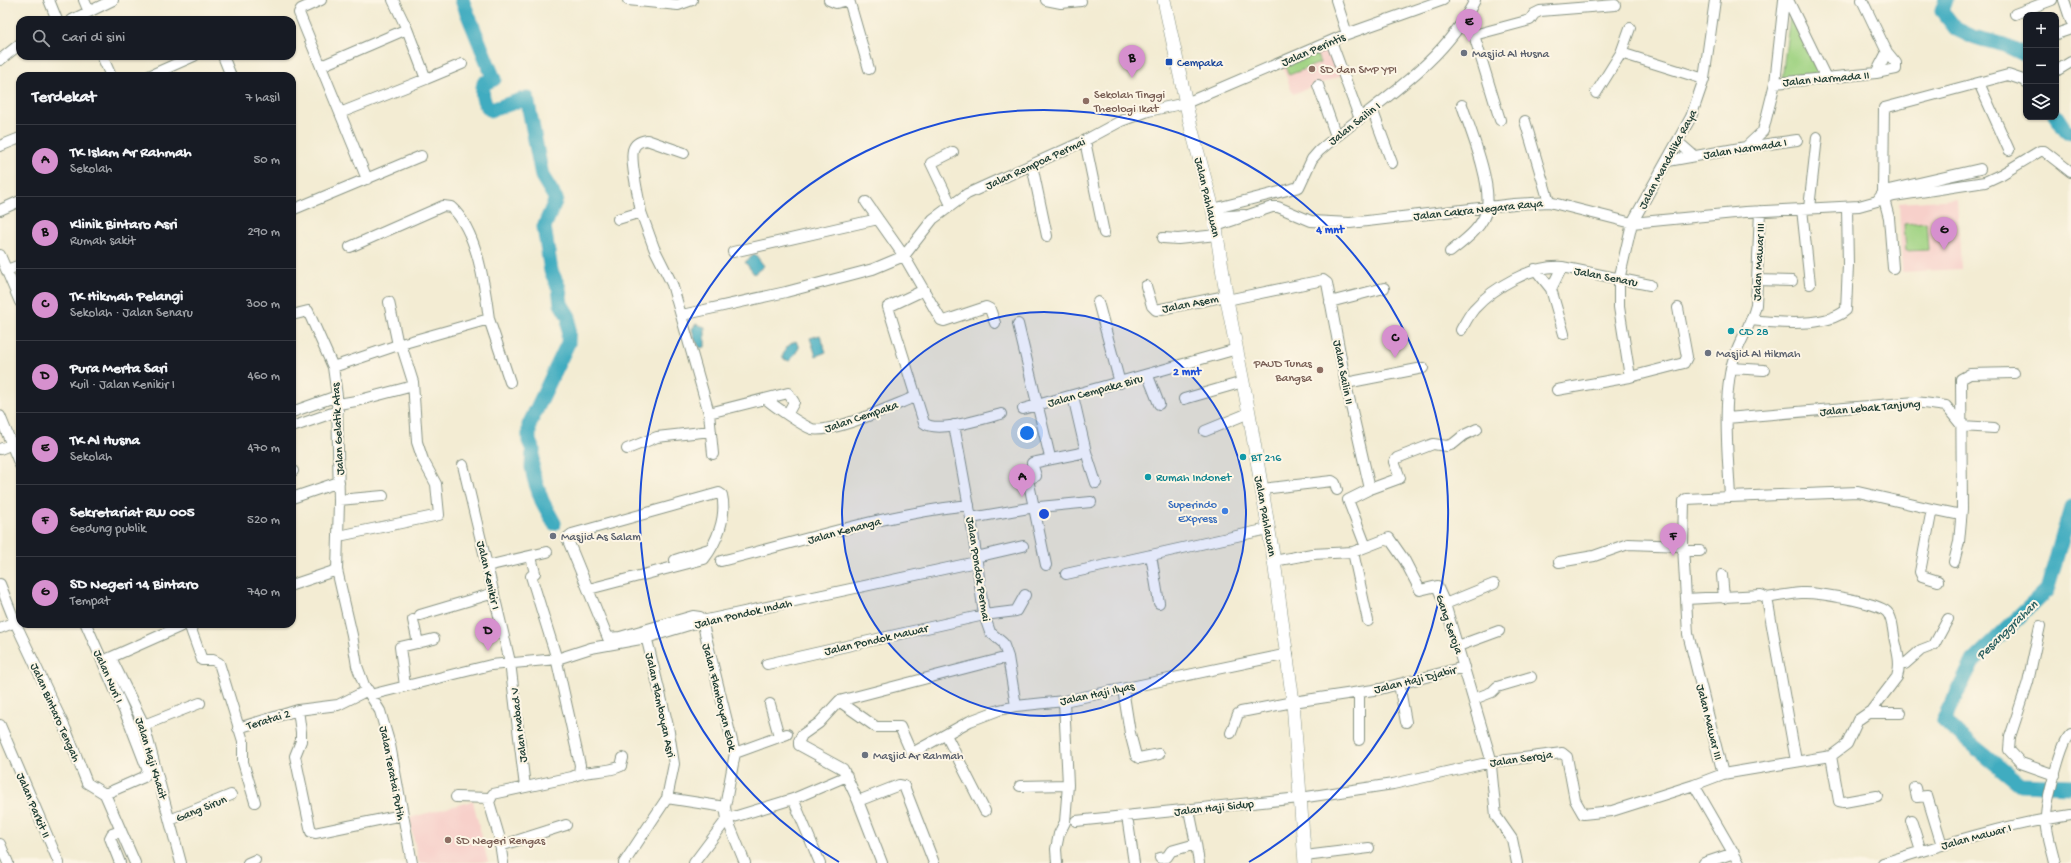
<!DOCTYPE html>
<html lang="id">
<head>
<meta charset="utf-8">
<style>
	:root { --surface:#171b24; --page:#20242c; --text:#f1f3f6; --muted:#9ea1a6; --line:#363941; --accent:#d690ce }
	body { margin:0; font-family:"Gochi Hand",sans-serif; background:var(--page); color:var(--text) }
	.controls { position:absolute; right:12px; top:12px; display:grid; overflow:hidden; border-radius:8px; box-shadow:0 1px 3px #0004 }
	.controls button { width:36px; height:36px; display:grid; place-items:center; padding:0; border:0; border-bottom:1px solid var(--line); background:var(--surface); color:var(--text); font:20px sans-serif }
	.you { position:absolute; left:1027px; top:433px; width:14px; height:14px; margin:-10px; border:3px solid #fff; border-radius:50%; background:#1a73e8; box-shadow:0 0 0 6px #1a73e833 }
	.badge { display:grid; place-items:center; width:26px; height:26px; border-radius:50%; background:var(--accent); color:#111; font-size:13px; font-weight:700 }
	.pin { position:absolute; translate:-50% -33px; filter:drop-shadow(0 1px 2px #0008) }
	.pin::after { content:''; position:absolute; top:21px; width:14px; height:12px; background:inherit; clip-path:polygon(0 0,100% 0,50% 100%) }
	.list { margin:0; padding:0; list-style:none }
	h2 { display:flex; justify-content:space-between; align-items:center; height:52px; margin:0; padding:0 16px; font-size:17px }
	h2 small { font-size:13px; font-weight:400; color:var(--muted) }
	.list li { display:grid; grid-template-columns:26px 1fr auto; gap:12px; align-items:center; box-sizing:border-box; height:72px; padding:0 16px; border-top:1px solid var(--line) }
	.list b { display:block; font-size:15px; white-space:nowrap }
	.list p { margin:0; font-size:13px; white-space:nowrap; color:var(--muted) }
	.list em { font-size:13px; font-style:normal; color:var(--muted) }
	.icon { flex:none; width:22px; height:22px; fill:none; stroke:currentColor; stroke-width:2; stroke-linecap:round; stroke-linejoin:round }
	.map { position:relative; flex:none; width:2071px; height:863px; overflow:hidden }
	.search { position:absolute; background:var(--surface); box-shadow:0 1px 3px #0004; left:16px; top:16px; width:280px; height:44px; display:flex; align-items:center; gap:10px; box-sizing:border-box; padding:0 14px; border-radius:12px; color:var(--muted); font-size:15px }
	.panel { position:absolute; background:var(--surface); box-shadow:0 1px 3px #0004; left:16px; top:72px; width:280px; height:556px; border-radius:12px }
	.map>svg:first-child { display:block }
</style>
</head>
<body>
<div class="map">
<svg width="2071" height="863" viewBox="0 0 2071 863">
	<rect width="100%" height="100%" fill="#fcf5e5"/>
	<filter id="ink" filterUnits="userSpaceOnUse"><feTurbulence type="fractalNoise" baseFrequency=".025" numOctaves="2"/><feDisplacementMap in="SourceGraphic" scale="8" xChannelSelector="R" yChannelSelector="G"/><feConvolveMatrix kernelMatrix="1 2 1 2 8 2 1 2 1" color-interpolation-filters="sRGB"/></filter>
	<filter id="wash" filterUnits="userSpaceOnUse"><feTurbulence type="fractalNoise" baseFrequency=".012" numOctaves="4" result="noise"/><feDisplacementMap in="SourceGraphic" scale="16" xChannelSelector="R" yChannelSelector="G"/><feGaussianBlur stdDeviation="0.9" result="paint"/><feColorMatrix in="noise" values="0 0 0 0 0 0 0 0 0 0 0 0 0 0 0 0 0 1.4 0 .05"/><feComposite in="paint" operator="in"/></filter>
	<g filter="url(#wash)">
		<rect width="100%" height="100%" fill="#f3ecd3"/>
		<path fill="#f7d0ca" d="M 1331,44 L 1343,75 L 1293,94 L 1281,63 Z
			M 1957,199 L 1961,269 L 1902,272 L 1899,203 Z
			M 473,801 L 488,862 L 419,863 L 409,818 Z"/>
		<path fill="#a0d383" stroke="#60885c" d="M 1790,15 L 1819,74 L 1782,79 Z
			M 1316,53 L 1320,63 L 1289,75 L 1285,65 Z
			M 1926,222 L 1928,250 L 1906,251 L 1904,224 Z"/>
		<path fill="#41acc0" stroke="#30747a" d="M 755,254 L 764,266 L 754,274 L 745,262 Z
			M 696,324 L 705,327 L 705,347 L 700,348 L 695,340 L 692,329 Z
			M 820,335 L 826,352 L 816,356 L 810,338 Z
			M 796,341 L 799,348 L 790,361 L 783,359 C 782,350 788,345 796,341 Z"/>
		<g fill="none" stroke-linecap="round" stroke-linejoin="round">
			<path stroke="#41acc0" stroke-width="15" d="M 462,0 L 494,79 L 484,83 C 481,94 482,102 491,110 L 527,98 L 542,176 L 556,199 L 544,227 L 551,271 L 559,288 L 561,304 L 569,317 L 568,343 L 529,425 L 529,441 L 533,450 L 532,467 L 534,478 L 542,501 L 554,523
				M 1946,0 L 1942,11 L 1956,29 L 1973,37 L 2005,45 L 2026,55
				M 2056,116 L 2066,131 L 2071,132
				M 2071,507 L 2047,590 L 1973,661 L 1943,721 L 2020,784 L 2071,786"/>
		</g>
	</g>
	<g filter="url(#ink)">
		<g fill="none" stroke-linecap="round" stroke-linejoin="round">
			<g stroke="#899484" stroke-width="12">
				<path id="minor" d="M 49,0 L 57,20
					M 84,0 L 89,12
					M 321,0 L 301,9 L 299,13 L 367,179
					M 628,0 L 678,5 L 692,0
					M 829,0 L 836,3 L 849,0
					M 849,0 L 869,69
					M 1046,0 L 1061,3 L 1081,1
					M 1336,0 L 1347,34
					M 1788,0 L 1826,78
					M 2064,0 L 2071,21
					M 2015,14 L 2052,0
					M 72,20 L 113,0
					M 1465,20 L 1474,35 L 1500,120
					M 2056,34 L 2071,29
					M 1474,35 L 1530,20 L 1534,14 L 1540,11 L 1615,5
					M 1331,41 L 1360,119
					M 1621,53 L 1704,79
					M 102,56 L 111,76
					M 223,56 L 231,76
					M 0,60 L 20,44
					M 321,66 L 407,29
					M 2056,71 L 2071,62
					M 1876,73 L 1887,52
					M 149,76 L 194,56
					M 426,79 L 462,64
					M 1775,83 L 1876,73 L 1896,69 L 1896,63 L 1887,52 L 1862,0
					M 1979,83 L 2009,150
					M 1318,85 L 1336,136
					M 1596,93 L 1621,53 L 1630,28
					M 1372,109 L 1392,163
					M 340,113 L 426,79 L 407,29 L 393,0
					M 1525,121 L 1549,202
					M 1085,141 L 1104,233
					M 1678,142 L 1694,156
					M 0,146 L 20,138
					M 1746,147 L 1763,131 L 1775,83 L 1784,0
					M 1668,161 L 1746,147 L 1797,140
					M 1032,165 L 1047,236
					M 1884,191 L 1980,169
					M 1884,199 L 1889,218 L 1893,268
					M 1877,201 L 1894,196 L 1985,182 L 2002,174 L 2040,151 L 2044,151 L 2071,172
					M 866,202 L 904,256 L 941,320 L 944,321 L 986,307 L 990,309 L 995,323
					M 951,205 L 931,163 L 953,152
					M 1809,208 L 1817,137
					M 1213,209 L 1299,187 L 1312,159 L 1319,151 C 1374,103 1442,67 1475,0
					M 1802,209 L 1810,284
					M 0,210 L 20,201
					M 292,210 L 421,156
					M 641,212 C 639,198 630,163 633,150 C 635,143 640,141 647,140 L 684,153
					M 1214,217 L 1244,215
					M 618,219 L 641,212 L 654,248 L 672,284 L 709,413 L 788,393 L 794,402 L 788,413
					M 1216,226 L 1272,207 L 1278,207 L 1311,221 L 1350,223 L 1514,204 L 1549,202 L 1632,223 L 1745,212 L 1859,206 L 1877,201 L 1883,193 L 1884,108 L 2008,75 L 2023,80 L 2026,83
					M 1163,238 L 1178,239 L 1217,235
					M 733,252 L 878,219
					M 1450,252 C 1464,241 1485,226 1487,207 C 1491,180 1471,132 1462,105
					M 0,255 L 20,302
					M 1535,269 L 1551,289 L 1564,334
					M 7,270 L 20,265
					M 1757,280 L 1792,281
					M 1146,286 L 1152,306 L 1156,310 L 1226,296
					M 1551,289 L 1562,267
					M 924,290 L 888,307 L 924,423 C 937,434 985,418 1001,414
					M 1227,300 L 1323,280 L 1327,283 L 1345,380 L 1370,489 L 1348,500 L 1366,547
					M 389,302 L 398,345
					M 1098,302 L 1120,383
					M 1330,302 L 1384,288
					M 292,315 L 308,311 L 333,367 L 337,396 L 339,502 L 337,570 L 352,635 L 357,666 L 364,685 L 380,711 L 390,745 L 412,863
					M 682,315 L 786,292 L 873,269 L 904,256 L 933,219 L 967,194 L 1082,142 L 1121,121 L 1148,111 L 1186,103 L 1347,34 L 1443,0
					M 489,319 L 510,382
					M 1751,320 C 1776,323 1826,328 1846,310 L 1848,265 L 1847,208
					M 1018,324 L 1049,453
					M 1461,330 C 1465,323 1469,315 1474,309 C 1494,287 1532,265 1562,267 L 1650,285
					M 333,367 L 401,344 L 489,319 C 485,286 477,230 451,207 L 443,206 L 350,247
					M 1731,368 L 1764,370
					M 1148,376 L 1159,404
					M 1630,377 L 1619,307 L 1619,280 L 1632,223 L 1691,117 L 1704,79 L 1715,0
					M 1346,383 L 1423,368
					M 1557,390 L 1630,377 L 1684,363 L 1687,357 L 1678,308
					M 766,399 C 774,406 803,426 812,429 C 831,434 894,405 915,397
					M 1184,399 L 1243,382
					M 338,404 L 356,401 L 413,386
					M 1023,409 L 1237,349
					M 292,412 L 337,396
					M 709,413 L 713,454
					M 0,416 L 20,465
					M 1727,418 L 1916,402 L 1946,406 L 1962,426
					M 954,425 L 971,518 L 984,615 L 990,632 L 1003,643 L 1008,657 L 1016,706
					M 1962,426 L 1994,428
					M 292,427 L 338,411
					M 1205,431 L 1249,413
					M 0,449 L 20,441
					M 627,449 L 657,437 L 711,431
					M 1086,452 L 1096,483
					M 463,465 L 510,662 L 525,787
					M 292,471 L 293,471
					M 1262,489 L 1332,481 L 1335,483 L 1337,490
					M 1370,489 L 1400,478 L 1394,462 L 1397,458 L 1433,444 L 1447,446 L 1453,444 L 1464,435 L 1477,429
					M 1730,497 L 1858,492 L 1932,509 L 1920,572 L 1922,576 L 1938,581
					M 292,498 L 339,482
					M 339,500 L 383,496
					M 1932,509 L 1961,515
					M 971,518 L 1029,508 L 1091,502
					M 339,536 L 439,515 L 436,484 L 423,460 L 417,442 L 413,382 L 401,344
					M 1683,551 L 1700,551
					M 1353,552 L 1368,621
					M 1151,555 L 1159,603
					M 531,557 L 535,573 L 531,576 L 555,653 L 580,765 L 579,773
					M 976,557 L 1023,546
					M 675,560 L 709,549
					M 721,561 C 803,541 884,514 969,505
					M 1274,561 L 1312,554 L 1353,552 L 1389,538 L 1405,561 L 1420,590 L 1437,586 L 1445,604 L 1490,756 L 1496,816 L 1512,839 L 1517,863
					M 1559,562 L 1594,556 L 1628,544 L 1683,546
					M 1954,562 L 1959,542 L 1962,509 L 1961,379 L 1970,374 L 2014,373
					M 1046,565 L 1028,479 L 1036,476 L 1032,463 L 1086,452 L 1073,396
					M 487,566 L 547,552
					M 1066,574 L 1268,529
					M 1722,575 L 1724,598
					M 0,584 L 15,622 L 66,730 L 87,783 L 105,794 L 135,863
					M 292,585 L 337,570
					M 589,589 L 704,559 C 717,542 727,517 722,495 L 719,493 L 572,534 L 567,538 L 608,638 L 620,637 L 693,616 L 700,617 L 702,621
					M 1686,599 L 1761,595 L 1767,598 L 1796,761
					M 1445,604 L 1494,584
					M 420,615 L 494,593
					M 413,620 L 418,643
					M 702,621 L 735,753 L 725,807 L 727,819 L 745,863
					M 86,624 L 130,724 L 148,771 L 144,777 L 105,794
					M 189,624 L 202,660 L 213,660 L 219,663 L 243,741 L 243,762 L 255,802
					M 2040,626 L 2028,682 L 2010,737 L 2009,750 L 2021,763 L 2055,775
					M 0,628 L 20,620
					M 1458,646 L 1499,631
					M 111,658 L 144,725 L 181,863
					M 105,660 L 186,624
					M 767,664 L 984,615 L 1016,611 L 1025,595
					M 1899,664 L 1905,664 L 1921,650 L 1934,645 L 1948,619
					M 1399,684 L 1406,722
					M 405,686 L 400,647 L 434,639
					M 1123,689 L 1130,733 L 1136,756 L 1139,758 L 1159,754
					M 1359,692 L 1359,740
					M 370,695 L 491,665 L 557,659 L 591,648 L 646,638 L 702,621 L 976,562
					M 1474,699 L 1492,692 L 1497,687 L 1531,677
					M 839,701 L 876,727 L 900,727 L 911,752 L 914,752 L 970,721 L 999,710 L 1016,706 L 1064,701 L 1288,654
					M 770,704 L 779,736
					M 298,710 L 301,732 L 301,741 L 295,756 L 311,832 L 315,833 L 402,815
					M 1868,713 L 1901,713
					M 0,725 L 59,863
					M 144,725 L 200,703
					M 238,728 L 298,710 L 338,705 L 368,690
					M 1231,733 L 1238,714 L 1241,712 L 1293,702 L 1380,689 L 1464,667
					M 946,735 L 985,811
					M 735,753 L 787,734
					M 1831,756 L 1839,801 L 1844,802 L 1877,796
					M 1723,774 L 1831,756 L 1847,744 L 1858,720 L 1871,711 L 1897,677 C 1901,665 1898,653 1895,641 C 1893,633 1893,618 1887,612 C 1877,602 1816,592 1801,593 C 1789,594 1778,596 1767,598
					M 1020,786 L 1068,785
					M 1915,788 L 1917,797 L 1927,796 L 1942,845
					M 456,797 L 490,798
					M 667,798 L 725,807
					M 793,799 L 820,863
					M 858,801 L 899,785 L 904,786 L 934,863
					M 1127,816 L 1134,863
					M 727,819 L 793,799 L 847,776
					M 170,820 L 231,795
					M 1911,820 L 1921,851
					M 1076,821 L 1300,798 L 1393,784 L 1491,762 L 1562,753 L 1567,757 L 1575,800 L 1583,814 L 1612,811 L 1694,785
					M 0,844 L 8,863
					M 1196,844 L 1199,863
					M 500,846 L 566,825
					M 1305,856 L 1369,848
					M 1160,858 L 1167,857 L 1171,851 L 1196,844 L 1189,810
					M 120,863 L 110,838 L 112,834 L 121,831
					M 248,863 L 255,860
					M 503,863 L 499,836 L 489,802 L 493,794 L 572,777 C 585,769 605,774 621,766 L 623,758
					M 624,863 L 667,798 L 674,764 L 668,726 L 645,632
					M 694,863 L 727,819
					M 882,863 L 858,801 L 843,769 L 799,745 L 799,741 L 802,735 L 819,723 L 839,701 L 1008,657
					M 1057,863 L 1056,849 L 1059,834 L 1065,822 L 1068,785 L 1064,701
					M 1704,863 L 1734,853
					M 1739,863 L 1694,785 L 1723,774 L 1688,634 L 1683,546 L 1684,501 L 1686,499 L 1730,497 C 1728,455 1723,410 1731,368 C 1736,345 1751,327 1756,305 L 1760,211
					M 1883,863 C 1945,844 2007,824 2071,815
					M 2055,863 C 2052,849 2046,832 2046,818 C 2046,804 2061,741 2071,734"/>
			</g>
			<g stroke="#899484" stroke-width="14">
				<path id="major" d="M 1164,0 L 1191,127 L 1213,209 L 1227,300 L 1249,413 L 1274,561 L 1293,702 L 1305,863"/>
			</g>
			<use href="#minor" stroke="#fff" stroke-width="10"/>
			<use href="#major" stroke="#fff" stroke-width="13"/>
		</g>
	</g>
	<circle cx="1044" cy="514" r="202" fill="#1d4ed8" fill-opacity=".12"/>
	<g fill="none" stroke="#1d4ed8" stroke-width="2">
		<circle cx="1044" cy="514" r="202"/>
		<path d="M839 862A404 404 0 1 1 1249 862"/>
	</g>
	<g fill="#6b7280" stroke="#fcf5e5" stroke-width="1.5">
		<circle cx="1464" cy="53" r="4"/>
		<circle cx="1708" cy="353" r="4"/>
		<circle cx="553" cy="536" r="4"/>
		<circle cx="865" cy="755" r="4"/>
	</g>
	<rect fill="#1a4fb4" stroke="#fcf5e5" stroke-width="1.5" x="1165" y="58" width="8" height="8" rx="2"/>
	<g fill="#8d6e63" stroke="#fcf5e5" stroke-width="1.5">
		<circle cx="1312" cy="69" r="4"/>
		<circle cx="1086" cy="101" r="4"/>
		<circle cx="1320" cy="370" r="4"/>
		<circle cx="448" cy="840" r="4"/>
	</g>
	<g fill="#0f9aa8" stroke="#fcf5e5" stroke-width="1.5">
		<circle cx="1731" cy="331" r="4"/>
		<circle cx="1243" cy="457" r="4"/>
		<circle cx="1148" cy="477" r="4"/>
	</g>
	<circle fill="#3f7fe0" stroke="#fcf5e5" stroke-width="1.5" cx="1225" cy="511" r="4"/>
	<g text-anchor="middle" stroke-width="4" stroke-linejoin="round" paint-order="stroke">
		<g font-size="12" fill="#1f3d34" stroke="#fcf5e5">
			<text transform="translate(1313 49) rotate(-23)" y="4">Jalan Perintis</text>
			<text transform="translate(1826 78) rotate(-5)" y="4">Jalan Narmada II</text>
			<text transform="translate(1354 123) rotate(-38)" y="4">Jalan Sailin I</text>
			<text transform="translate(1745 148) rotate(-9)" y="4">Jalan Narmada I</text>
			<text transform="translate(1667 159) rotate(-62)" y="4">Jalan Mandalika Raya</text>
			<text transform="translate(1035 163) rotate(-25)" y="4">Jalan Rempoa Permai</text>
			<text transform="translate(1208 197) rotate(77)" y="4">Jalan Pahlawan</text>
			<text transform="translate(1478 209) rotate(-6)" y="4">Jalan Cakra Negara Raya</text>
			<text transform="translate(1758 262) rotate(-87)" y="4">Jalan Mawar III</text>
			<text transform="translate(1606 276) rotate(11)" y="4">Jalan Senaru</text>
			<text transform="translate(1190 303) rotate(-11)" y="4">Jalan Asem</text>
			<text transform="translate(1344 372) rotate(79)" y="4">Jalan Sailin II</text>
			<text transform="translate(1095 390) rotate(-15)" y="4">Jalan Cempaka Biru</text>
			<text transform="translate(1870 407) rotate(-5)" y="4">Jalan Lebak Tanjung</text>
			<text transform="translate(861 416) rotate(-19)" y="4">Jalan Cempaka</text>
			<text transform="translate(337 429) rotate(-93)" y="4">Jalan Gelatik Atas</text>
			<text transform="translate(1266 516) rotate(80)" y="4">Jalan Pahlawan</text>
			<text transform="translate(844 530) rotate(-15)" y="4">Jalan Kenanga</text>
			<text transform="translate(979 569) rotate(81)" y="4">Jalan Pondok Permai</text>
			<text transform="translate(489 575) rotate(77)" y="4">Jalan Kenikir I</text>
			<text transform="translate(743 613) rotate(-13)" y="4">Jalan Pondok Indah</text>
			<text transform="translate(1450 624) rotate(71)" y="4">Gang Seroja</text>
			<text transform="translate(876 639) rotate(-13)" y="4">Jalan Pondok Mawar</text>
			<text transform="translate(109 676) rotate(66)" y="4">Jalan Nuri I</text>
			<text transform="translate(1415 679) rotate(-14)" y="4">Jalan Haji Djabir</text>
			<text transform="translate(1097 693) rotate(-12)" y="4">Jalan Haji Ilyas</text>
			<text transform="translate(720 697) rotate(76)" y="4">Jalan Flamboyan Elok</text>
			<text transform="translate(661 705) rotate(78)" y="4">Jalan Flamboyan Asri</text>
			<text transform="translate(56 712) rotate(66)" y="4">Jalan Bintaro Tengah</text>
			<text transform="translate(268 719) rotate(-17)" y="4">Teratai 2</text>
			<text transform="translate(1710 722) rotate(76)" y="4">Jalan Mawar III</text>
			<text transform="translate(518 725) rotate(-97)" y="4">Jalan Mabad V</text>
			<text transform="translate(152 758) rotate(73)" y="4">Jalan Haji Khacit</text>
			<text transform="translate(1521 758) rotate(-8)" y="4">Jalan Seroja</text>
			<text transform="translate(393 773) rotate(79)" y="4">Jalan Teratai Putih</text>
			<text transform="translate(34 805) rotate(67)" y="4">Jalan Parkit II</text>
			<text transform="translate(1214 807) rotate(-6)" y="4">Jalan Haji Sidup</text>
			<text transform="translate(201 808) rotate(-22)" y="4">Gang Sirun</text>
			<text transform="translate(1976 836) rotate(-15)" y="4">Jalan Mawar I</text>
		</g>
		<g font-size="12" fill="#5b616d" stroke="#fcf5e5" text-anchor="start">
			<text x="1472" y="57">Masjid Al Husna</text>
			<text x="1716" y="357">Masjid Al Hikmah</text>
			<text x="561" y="540">Masjid As Salam</text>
			<text x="873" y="759">Masjid Ar Rahmah</text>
		</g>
		<g font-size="12" fill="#164399" stroke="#fcf5e5" text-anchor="start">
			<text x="1177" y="66">Cempaka</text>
		</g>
		<g font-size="12" fill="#785e54" stroke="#fcf5e5" text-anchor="start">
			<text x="1320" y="73">SD dan SMP YPI</text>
			<text x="1094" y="98">Sekolah Tinggi<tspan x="1094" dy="14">Theologi Ikat</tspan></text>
			<text x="1312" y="367" text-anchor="end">PAUD Tunas<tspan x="1312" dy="14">Bangsa</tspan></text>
			<text x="456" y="844">SD Negeri Rengas</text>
		</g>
		<g font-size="12" fill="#0d838f" stroke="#fcf5e5" text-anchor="start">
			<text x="1739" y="335">CD 28</text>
			<text x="1251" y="461">BT 216</text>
			<text x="1156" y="481">Rumah Indonet</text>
		</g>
		<g font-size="12" fill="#366cbe" stroke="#fcf5e5" text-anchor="end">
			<text x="1217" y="508">Superindo<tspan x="1217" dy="14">Express</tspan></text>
		</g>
		<g font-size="13" font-style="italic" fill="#295e5e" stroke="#fcf5e5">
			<text transform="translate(2006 629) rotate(-44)" y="5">Pesanggrahan</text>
		</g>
	</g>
	<circle cx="1044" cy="514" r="6" fill="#1d4ed8" stroke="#fcf5e5" stroke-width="2"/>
	<g font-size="12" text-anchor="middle" font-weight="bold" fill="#1d4ed8" stroke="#fcf5e5" stroke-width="4" stroke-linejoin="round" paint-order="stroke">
		<text x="1330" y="233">4 mnt</text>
		<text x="1187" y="375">2 mnt</text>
	</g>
</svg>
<div class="controls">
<button>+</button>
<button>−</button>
<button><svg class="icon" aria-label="layers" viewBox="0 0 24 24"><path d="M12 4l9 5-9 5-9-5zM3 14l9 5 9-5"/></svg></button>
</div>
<div class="you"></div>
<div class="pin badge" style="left:1022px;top:497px">A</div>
<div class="pin badge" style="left:1132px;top:78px">B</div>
<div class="pin badge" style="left:1395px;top:358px">C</div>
<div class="pin badge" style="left:488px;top:651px">D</div>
<div class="pin badge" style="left:1469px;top:42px">E</div>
<div class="pin badge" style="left:1673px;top:556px">F</div>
<div class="pin badge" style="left:1944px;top:250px">G</div>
<div class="search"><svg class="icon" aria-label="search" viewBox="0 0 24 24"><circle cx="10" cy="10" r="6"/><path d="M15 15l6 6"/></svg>Cari di sini</div>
<section class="panel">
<h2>Terdekat<small>7 hasil</small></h2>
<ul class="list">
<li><span class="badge">A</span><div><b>TK Islam Ar Rahmah</b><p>Sekolah</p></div><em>50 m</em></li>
<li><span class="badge">B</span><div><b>Klinik Bintaro Asri</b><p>Rumah sakit</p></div><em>290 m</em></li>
<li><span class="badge">C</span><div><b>TK Hikmah Pelangi</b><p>Sekolah · Jalan Senaru</p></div><em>300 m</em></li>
<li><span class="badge">D</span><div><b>Pura Merta Sari</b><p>Kuil · Jalan Kenikir I</p></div><em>460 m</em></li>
<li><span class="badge">E</span><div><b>TK Al Husna</b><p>Sekolah</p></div><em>470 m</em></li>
<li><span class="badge">F</span><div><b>Sekretariat RW 005</b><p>Gedung publik</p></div><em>520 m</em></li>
<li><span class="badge">G</span><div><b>SD Negeri 14 Bintaro</b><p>Tempat</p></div><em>740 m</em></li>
</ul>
</section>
</div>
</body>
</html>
